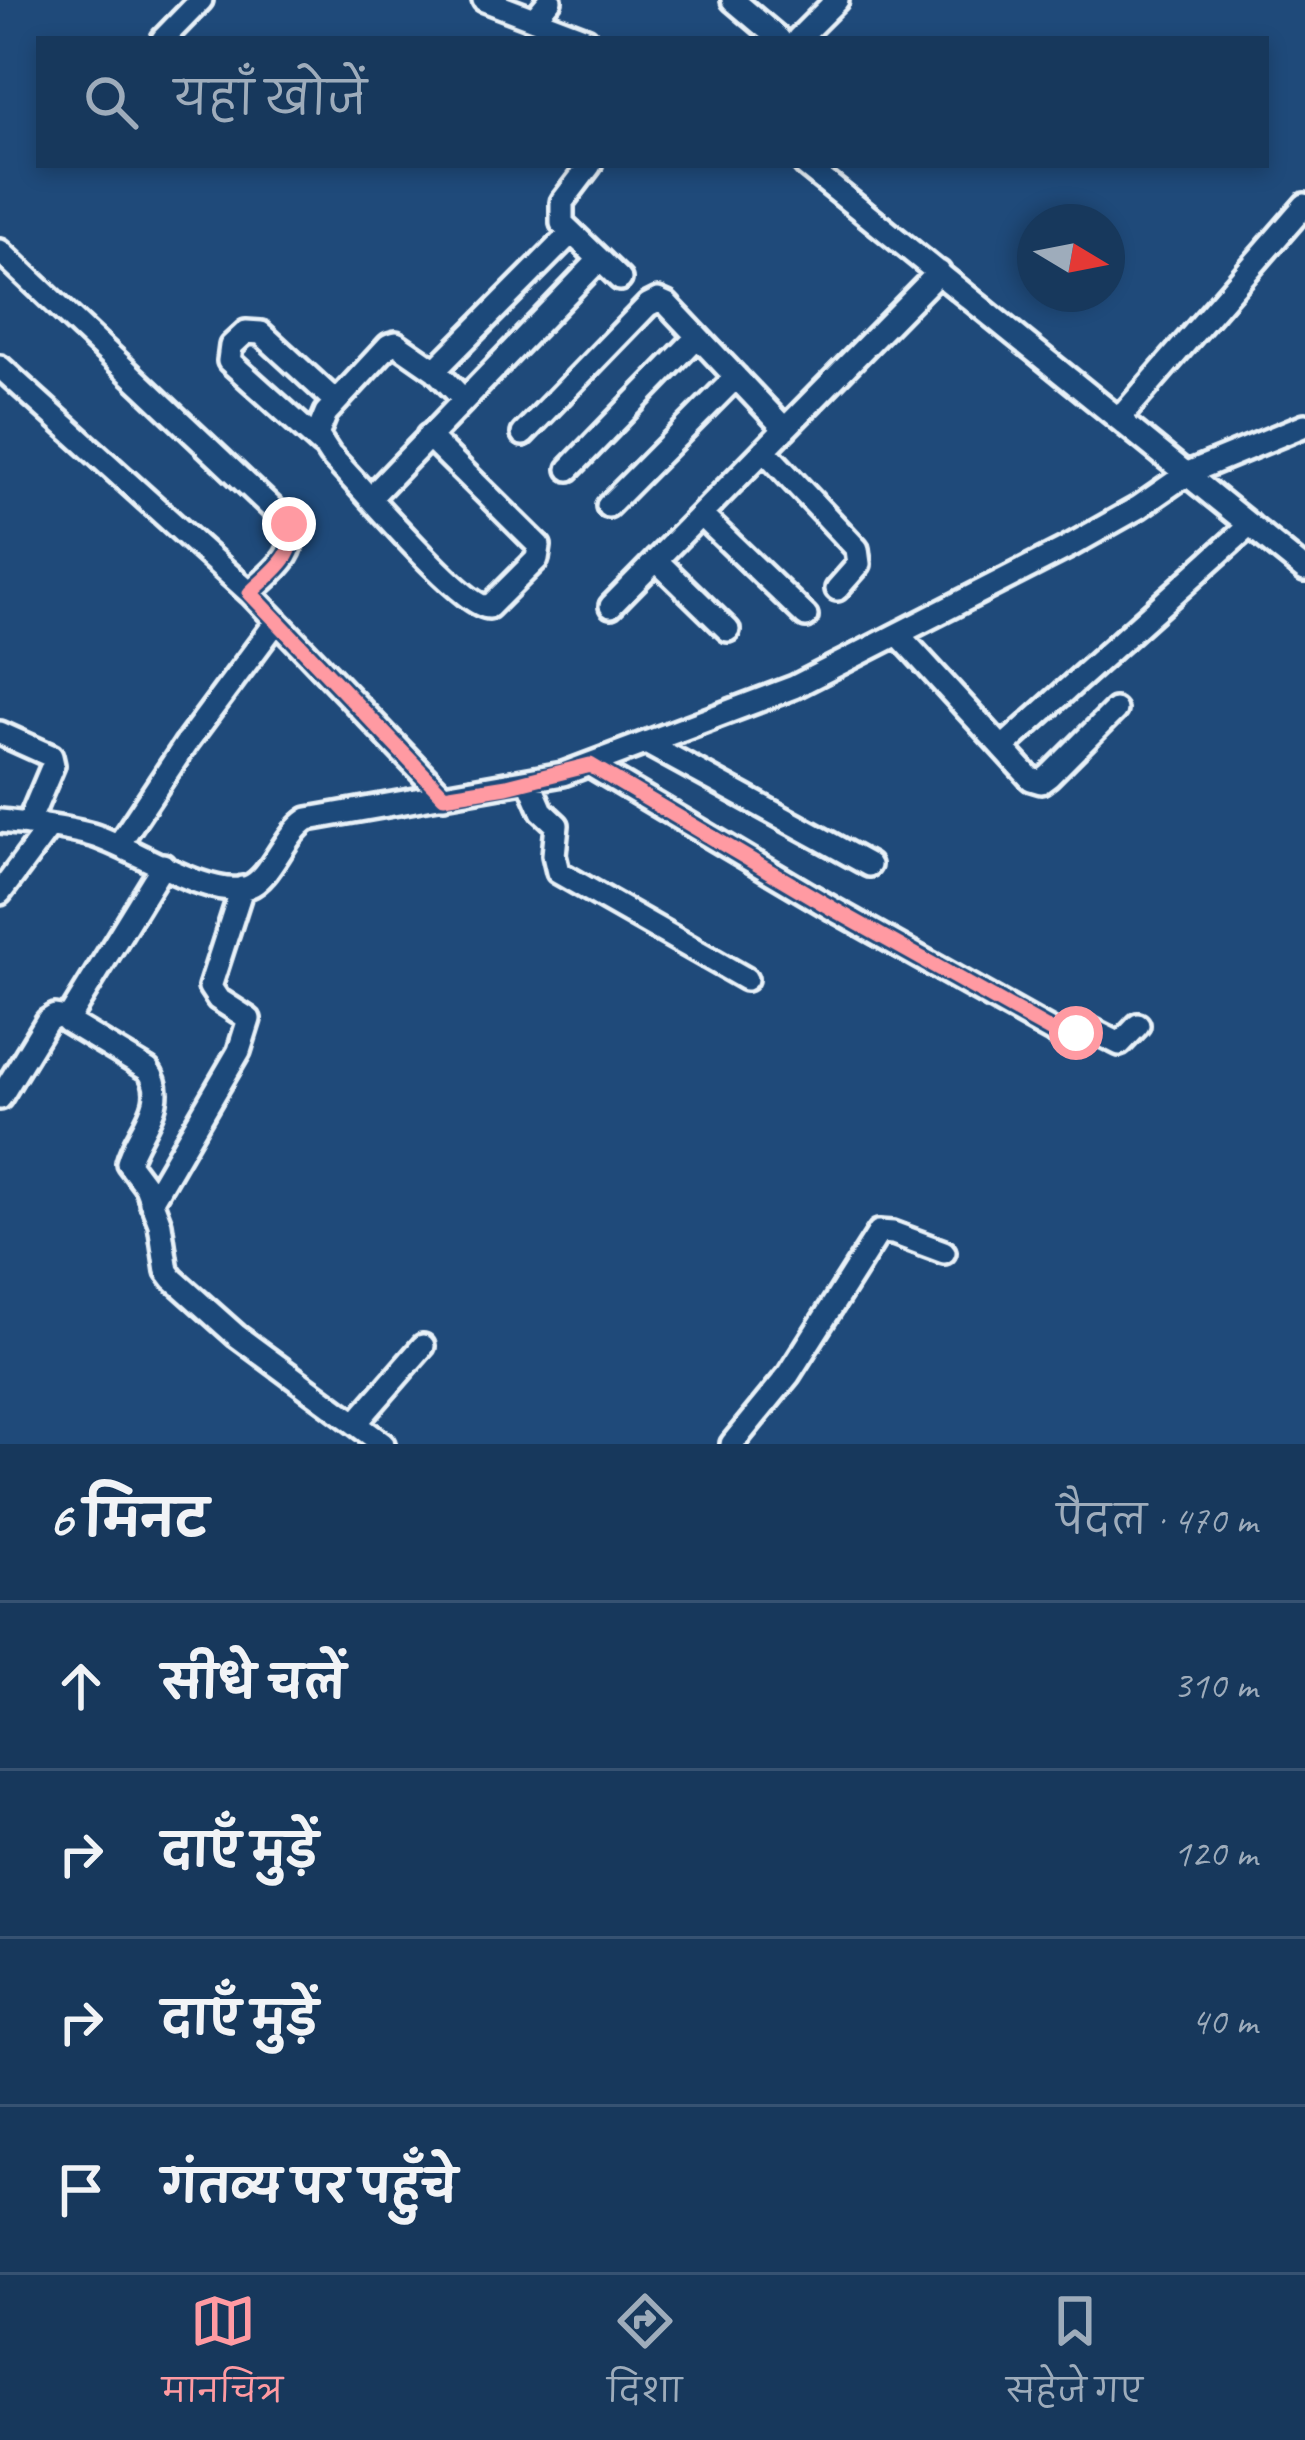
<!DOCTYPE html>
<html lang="hi">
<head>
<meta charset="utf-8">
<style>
	:root { --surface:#17385c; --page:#244365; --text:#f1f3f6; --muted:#9eacbb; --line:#365272; --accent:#ff9aa2 }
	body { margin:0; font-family:Caveat,"Playpen Sans Deva",sans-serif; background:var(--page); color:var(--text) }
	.compass { position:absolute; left:1017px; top:204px; width:108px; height:108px; border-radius:50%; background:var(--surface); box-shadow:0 6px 18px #0003; rotate:100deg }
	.stop { position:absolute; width:36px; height:36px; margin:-27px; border:9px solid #ff9aa2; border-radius:50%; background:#fff }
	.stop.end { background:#ff9aa2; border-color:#fff; box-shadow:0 3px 12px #0008 }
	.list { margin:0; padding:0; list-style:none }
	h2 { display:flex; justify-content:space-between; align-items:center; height:156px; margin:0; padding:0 48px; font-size:51px }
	h2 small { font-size:39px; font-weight:400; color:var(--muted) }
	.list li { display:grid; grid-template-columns:78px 1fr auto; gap:36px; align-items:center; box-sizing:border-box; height:168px; padding:0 48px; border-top:3px solid var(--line) }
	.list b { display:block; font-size:45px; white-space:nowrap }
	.list em { font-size:39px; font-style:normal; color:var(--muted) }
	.icon { flex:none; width:66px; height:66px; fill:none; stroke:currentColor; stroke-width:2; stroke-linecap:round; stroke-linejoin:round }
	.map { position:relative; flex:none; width:1305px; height:1444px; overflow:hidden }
	.search { position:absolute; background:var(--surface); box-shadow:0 6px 18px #0003; left:36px; right:36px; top:36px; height:132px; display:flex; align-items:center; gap:30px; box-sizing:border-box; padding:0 42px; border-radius:0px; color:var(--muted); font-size:45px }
	.sheet { height:828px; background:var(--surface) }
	nav { display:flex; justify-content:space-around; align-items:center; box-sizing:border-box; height:168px; border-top:3px solid var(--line); background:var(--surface); font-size:33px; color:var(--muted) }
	nav a { display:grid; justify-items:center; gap:6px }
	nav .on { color:var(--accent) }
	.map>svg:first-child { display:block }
</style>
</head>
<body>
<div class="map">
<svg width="1305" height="1444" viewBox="0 0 1305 1444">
	<rect width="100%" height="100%" fill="#1f4a7a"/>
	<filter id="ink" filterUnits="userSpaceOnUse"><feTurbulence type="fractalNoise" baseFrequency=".00833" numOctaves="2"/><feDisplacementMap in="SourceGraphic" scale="24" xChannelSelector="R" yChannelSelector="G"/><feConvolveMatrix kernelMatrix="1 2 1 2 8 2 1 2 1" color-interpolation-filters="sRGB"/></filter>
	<g filter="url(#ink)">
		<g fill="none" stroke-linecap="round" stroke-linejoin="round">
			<g stroke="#e8f1f8" stroke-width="30">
				<path id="minor" d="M 484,0 L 586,39
					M 733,0 L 779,39
					M 534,19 L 550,0
					M 163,39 L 201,0
					M 798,39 L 837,0
					M 590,165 L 562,202 L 562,223 L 620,279
					M 805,165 L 1305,570
					M 0,251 L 289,524 C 301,554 271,572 250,593
					M 0,367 L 250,593 L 444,796
					M 435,370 L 571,233
					M 1120,418 L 1305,205
					M 523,434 L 648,305 L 658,300 L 667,304 L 785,429
					M 428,436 L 539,546 L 537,559 L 489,607 C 461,607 357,482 330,455 L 317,435 L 326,413 L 389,345 L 396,343 L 435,370 L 463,399
					M 321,444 L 229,361 L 231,346 L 246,332 L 261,333 L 336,402
					M 764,450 L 857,549 L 859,564 L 837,589
					M 569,469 L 697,337
					M 371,497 L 599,260
					M 608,506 L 736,377
					M 701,515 L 806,616
					M 656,560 L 728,630
					M 611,606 L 939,272
					M 898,634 L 1031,779 L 1041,782 L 1049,776 L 1115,710
					M 0,733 L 51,756 L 53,765 L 28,824
					M 648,744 L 869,865
					M 1003,747 L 1250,525
					M 590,765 L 833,909 L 1055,1033 L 1070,1036 L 1090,1029 L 1120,1044 L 1138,1025
					M 529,781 L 542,811 L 557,825 L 554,855 L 558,872 L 746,979
					M 0,821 C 31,824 62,827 92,835 C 131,846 210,901 248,887 C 272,878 283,835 308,819 L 563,774 L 794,687 L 1068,547 L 1139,507 L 1188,473 L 1305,425
					M 119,844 L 185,745 L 277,621
					M 163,865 L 67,1021 L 148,1070 C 172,1102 135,1133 128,1163 L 146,1187 L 160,1224 L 167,1271 L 173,1279 L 237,1336 L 383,1444
					M 0,893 L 49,827
					M 0,1098 L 47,1021 L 55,1016 L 67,1018
					M 151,1202 L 239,1051 L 249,1019 L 218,999 L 210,987 L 242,888
					M 356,1423 L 423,1346
					M 732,1444 L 789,1374 L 879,1232 L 893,1233 L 944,1252"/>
			</g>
			<use href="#minor" stroke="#1f4a7a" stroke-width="21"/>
		</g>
	</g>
	<g fill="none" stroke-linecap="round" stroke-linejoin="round" filter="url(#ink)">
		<path stroke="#ff9aa2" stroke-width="15" d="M 289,524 C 301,554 271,572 250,593 L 444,796 L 507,786 L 590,765 L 833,909 L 1055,1033 L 1064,1036 L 1076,1033"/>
	</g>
</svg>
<svg class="compass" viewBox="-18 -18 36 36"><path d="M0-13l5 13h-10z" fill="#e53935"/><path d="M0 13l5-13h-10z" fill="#9eacbb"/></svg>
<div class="stop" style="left:1076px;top:1033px"></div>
<div class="stop end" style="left:289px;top:524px"></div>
<div class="search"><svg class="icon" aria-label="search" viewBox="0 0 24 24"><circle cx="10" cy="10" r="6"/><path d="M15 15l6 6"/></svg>यहाँ खोजें</div>
</div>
<section class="sheet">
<h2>6 मिनट<small>पैदल · 470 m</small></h2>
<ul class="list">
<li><svg class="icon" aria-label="ahead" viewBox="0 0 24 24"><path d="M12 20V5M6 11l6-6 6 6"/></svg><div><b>सीधे चलें</b></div><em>310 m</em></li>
<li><svg class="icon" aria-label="right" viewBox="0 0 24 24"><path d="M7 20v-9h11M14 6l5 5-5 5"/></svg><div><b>दाएँ मुड़ें</b></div><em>120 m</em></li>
<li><svg class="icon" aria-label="right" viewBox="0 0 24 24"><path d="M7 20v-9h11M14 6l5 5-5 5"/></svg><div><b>दाएँ मुड़ें</b></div><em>40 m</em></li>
<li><svg class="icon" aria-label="arrive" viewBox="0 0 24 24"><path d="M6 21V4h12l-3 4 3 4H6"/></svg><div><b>गंतव्य पर पहुँचे</b></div></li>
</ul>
</section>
<nav>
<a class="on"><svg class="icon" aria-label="map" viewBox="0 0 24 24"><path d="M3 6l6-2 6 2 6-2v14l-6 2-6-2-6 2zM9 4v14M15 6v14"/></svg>मानचित्र</a>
<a><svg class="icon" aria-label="directions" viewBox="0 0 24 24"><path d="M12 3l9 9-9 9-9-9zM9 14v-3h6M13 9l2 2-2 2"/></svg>दिशा</a>
<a><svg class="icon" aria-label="saved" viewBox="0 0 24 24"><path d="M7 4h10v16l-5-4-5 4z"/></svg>सहेजे गए</a>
</nav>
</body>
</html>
